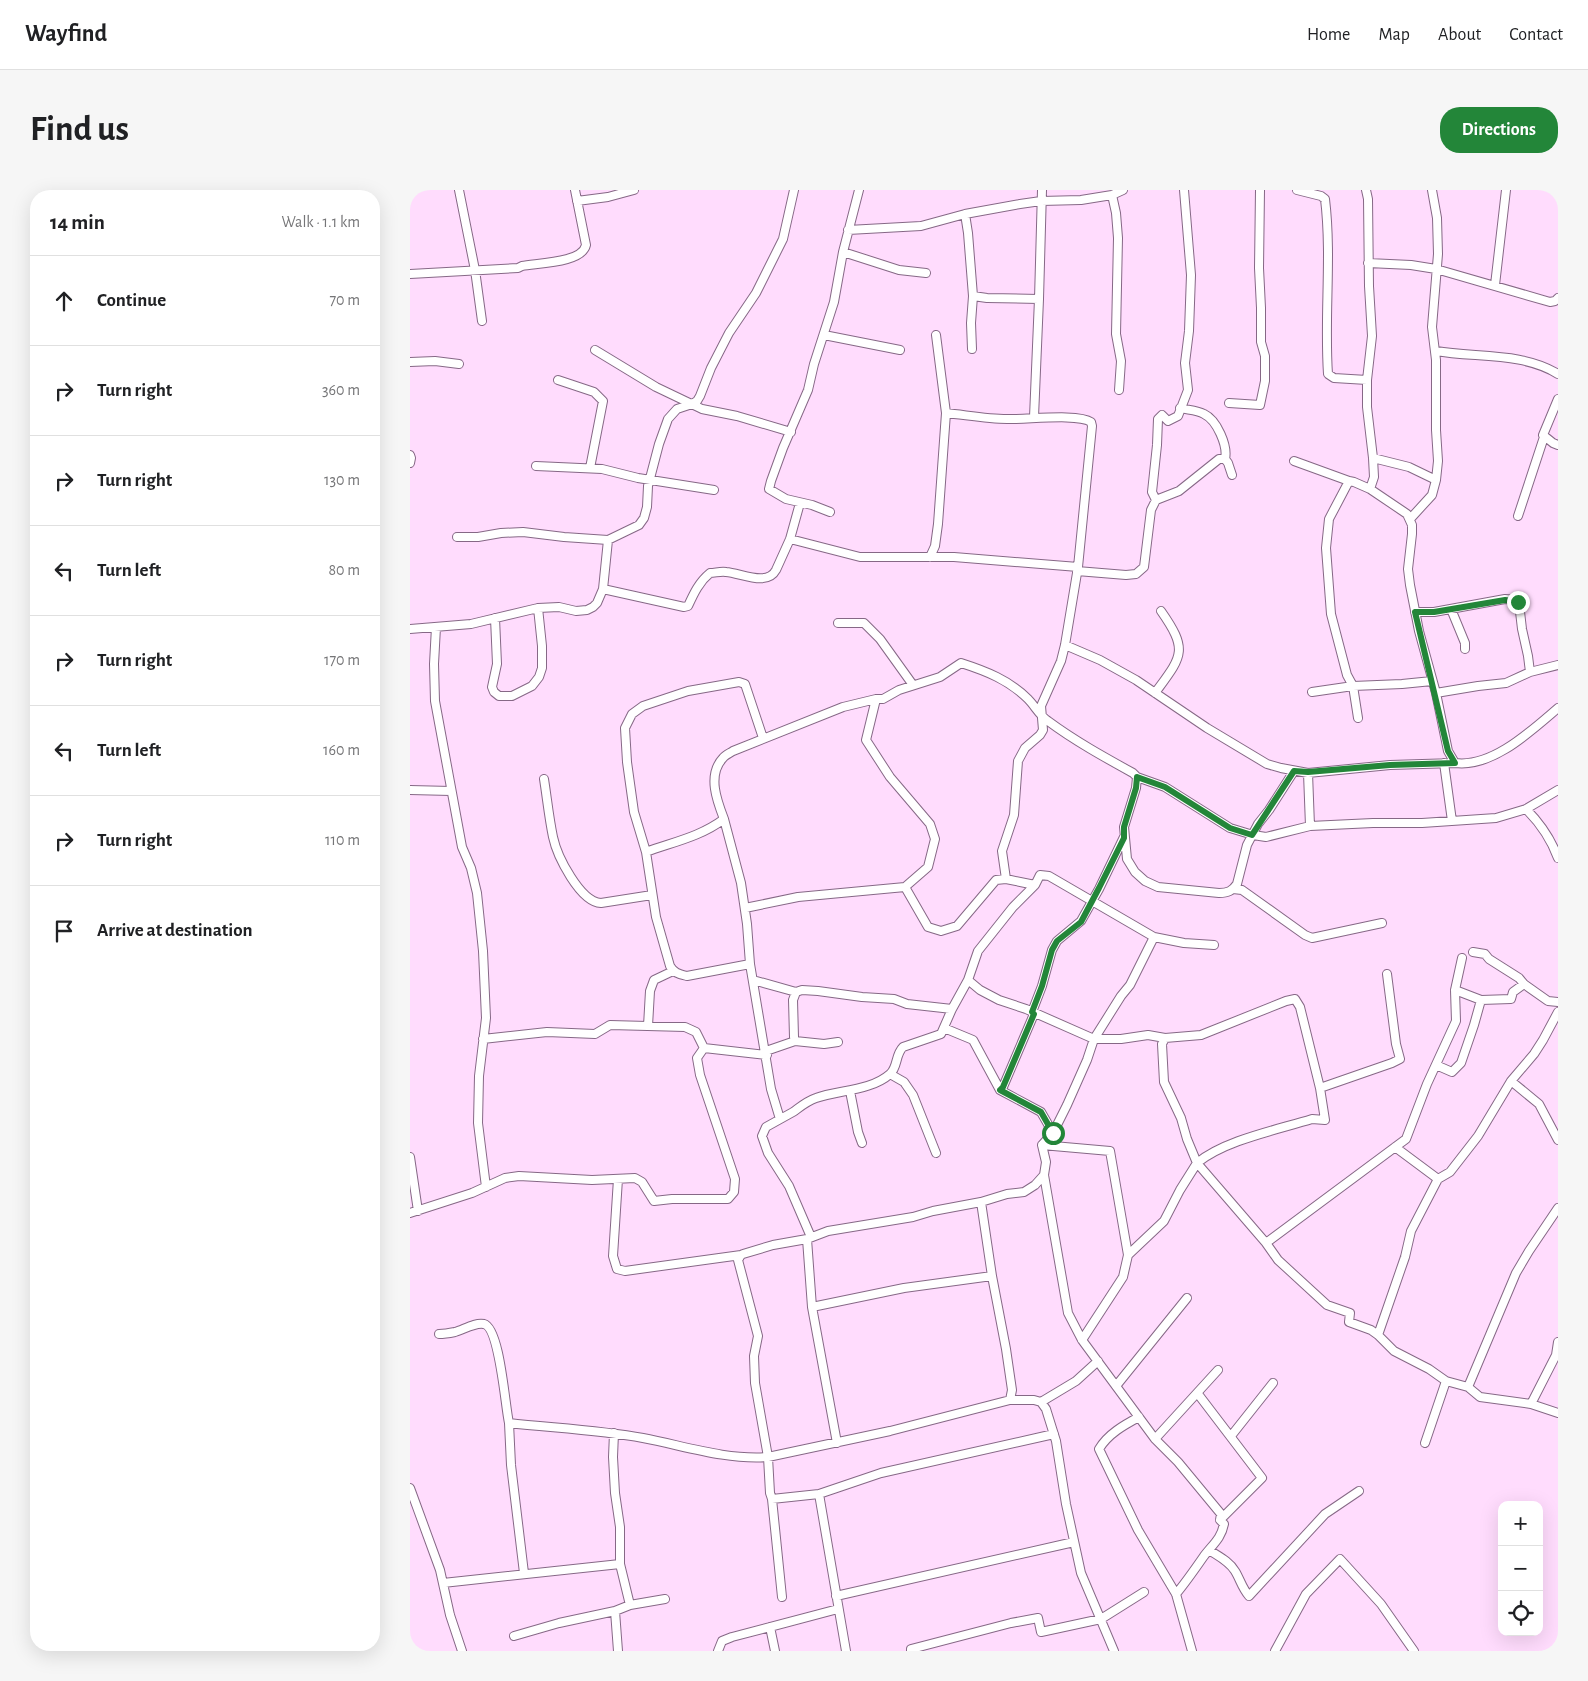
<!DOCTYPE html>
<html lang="en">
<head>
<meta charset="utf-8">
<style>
	:root { --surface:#fff; --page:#f6f6f6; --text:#202124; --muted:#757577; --line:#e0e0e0; --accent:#238639 }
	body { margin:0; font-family:"Alegreya Sans",sans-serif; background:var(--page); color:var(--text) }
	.controls { position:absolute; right:15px; bottom:15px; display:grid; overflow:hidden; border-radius:10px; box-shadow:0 5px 20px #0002 }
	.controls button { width:45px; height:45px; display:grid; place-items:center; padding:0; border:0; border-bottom:1px solid var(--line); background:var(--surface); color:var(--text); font:25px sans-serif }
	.stop { position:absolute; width:15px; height:15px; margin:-11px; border:4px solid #238639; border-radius:50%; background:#fff }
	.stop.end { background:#238639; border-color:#fff; box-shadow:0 1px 5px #0008 }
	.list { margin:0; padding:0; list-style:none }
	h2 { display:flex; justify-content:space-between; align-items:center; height:65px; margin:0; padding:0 20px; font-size:21px }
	h2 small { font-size:16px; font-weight:400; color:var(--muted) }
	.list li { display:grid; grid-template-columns:32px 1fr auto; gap:15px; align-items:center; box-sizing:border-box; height:90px; padding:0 20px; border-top:1px solid var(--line) }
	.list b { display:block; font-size:19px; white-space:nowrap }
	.list em { font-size:16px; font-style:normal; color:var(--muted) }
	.icon { flex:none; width:28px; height:28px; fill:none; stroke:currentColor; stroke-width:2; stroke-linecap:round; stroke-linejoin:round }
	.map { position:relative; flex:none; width:1148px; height:1461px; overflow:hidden; border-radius:20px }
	header { display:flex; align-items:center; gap:30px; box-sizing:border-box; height:70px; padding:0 25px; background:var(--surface); border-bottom:1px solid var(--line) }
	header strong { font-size:24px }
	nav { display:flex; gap:28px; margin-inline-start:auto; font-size:18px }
	.intro { display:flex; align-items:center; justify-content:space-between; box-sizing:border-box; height:120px; padding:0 30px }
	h1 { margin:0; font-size:35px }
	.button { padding:12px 22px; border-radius:20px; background:var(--accent); color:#fff; font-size:18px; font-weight:700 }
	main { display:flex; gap:30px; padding:0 30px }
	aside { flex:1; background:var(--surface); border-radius:20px; box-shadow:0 5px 20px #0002 }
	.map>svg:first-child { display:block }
</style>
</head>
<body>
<header>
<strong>Wayfind</strong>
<nav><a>Home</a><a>Map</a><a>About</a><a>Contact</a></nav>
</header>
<div class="intro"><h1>Find us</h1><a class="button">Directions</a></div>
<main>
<aside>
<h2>14 min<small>Walk · 1.1 km</small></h2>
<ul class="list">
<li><svg class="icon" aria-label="ahead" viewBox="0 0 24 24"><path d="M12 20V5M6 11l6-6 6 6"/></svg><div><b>Continue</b></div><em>70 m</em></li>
<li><svg class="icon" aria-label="right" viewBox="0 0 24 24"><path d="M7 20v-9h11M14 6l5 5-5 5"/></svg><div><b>Turn right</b></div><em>360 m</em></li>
<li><svg class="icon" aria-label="right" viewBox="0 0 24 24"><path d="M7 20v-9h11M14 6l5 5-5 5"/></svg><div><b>Turn right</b></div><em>130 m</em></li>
<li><svg class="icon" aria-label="left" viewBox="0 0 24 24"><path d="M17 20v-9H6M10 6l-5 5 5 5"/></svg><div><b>Turn left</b></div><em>80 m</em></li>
<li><svg class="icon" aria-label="right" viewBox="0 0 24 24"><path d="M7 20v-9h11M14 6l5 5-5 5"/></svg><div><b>Turn right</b></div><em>170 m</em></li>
<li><svg class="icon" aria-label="left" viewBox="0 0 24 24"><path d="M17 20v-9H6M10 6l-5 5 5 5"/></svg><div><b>Turn left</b></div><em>160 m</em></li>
<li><svg class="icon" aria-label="right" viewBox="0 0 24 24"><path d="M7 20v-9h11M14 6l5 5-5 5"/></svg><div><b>Turn right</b></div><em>110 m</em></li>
<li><svg class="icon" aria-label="arrive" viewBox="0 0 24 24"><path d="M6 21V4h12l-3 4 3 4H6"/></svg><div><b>Arrive at destination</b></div></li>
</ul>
</aside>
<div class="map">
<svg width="1148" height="1461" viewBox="0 0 1148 1461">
	<rect width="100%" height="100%" fill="#ffdcfd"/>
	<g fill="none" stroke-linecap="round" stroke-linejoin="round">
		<g stroke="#866886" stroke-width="10">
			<path id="minor" d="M 49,0 L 65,80 L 72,131
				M 887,0 L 911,6 L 915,9 C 922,67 914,126 918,184 L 924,188 L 957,190
				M 956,0 L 958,9 L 959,96 L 962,146 L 957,190 L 957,217 L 963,268 L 964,287 L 960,299 L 997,324 L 1002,335 L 1002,344 L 998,379 L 1000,395 L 1009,441 L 1026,503 L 1038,561 L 1045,573
				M 702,5 L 706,23 L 708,48 L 706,144 L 711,171 L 709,200
				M 167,11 L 198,7 L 224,0
				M 555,24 L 558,43 L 563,106 L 577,108 L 629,109
				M 438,40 L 511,36 L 555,24 L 610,14 L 631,11 L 671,10 L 702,5 L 713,0
				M 433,62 L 489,80 L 516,83
				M 958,73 L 1001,75 L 1026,79 L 1140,112 L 1145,111 L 1148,108
				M 0,84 L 108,78 L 112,76 C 128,73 172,73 176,55 L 165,0
				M 1085,95 L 1096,0
				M 414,145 L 490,160
				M 562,159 L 561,133 L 563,106
				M 185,160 L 246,197 L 292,219 L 327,226 L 381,242
				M 1026,161 C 1065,168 1113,162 1148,184
				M 0,172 L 25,171 L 49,174
				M 148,190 L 184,202 L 193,211 L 180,278
				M 1148,209 L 1133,245 L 1143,253 L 1148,255
				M 819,213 L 850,215 L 855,191 L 855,166 L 851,152 L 851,118 L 849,78 L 850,0
				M 770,218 C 777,220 787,220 794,224 C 807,230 818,256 815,269
				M 536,223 C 556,225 577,229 597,229 C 615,230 668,223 681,232 L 682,236 L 668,377 L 655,455 L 651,471 L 631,516 L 633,540 L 630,545 L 615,558 L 608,571 L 604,625 L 592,661 L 596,689 L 625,695 L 603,717 L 568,761 L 558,790 L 570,800 L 589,810 L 616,819 L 684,849 L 711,849 L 738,845 L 755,848 L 752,854 L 754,892 L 771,928 L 777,949 L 787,973 C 815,950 867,940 902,929 L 915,930 L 910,898 L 890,817 L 885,809 L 876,811 L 791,845 L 755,848
				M 624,227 L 629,109 L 632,0
				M 0,265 L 1,268 L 0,273
				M 963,268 L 999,277 L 1026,290 L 1028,271 L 1026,240 L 1026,170 L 1022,137 L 1028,64 L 1027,28 L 1022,0
				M 884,271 L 939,291
				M 126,276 L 192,279 L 228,288 L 304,300
				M 960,299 L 944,292 L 939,291 L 919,329 L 916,358 L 921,424 L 937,485 L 943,496 L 992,494 L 1022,491
				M 746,310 L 769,301 L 809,269 L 815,269 L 818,273 L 822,285
				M 420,322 L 402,315 L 376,309 L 359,299 L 361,291 L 373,258 L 398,200 L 404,174 L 424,112 L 433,62 L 449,0
				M 1108,326 L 1134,247
				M 1000,329 L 1022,305 L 1026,290
				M 47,347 L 68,347 L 91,343 L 113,342 L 154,347 L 198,350
				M 380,349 L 450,367 L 544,367 L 668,377
				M 520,367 L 525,356 L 528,334 L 536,223 L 526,145
				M 667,381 L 716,385 L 726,384 L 734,377 L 741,320 L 746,310 L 742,302 L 747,255 L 748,229 L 752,225 L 758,231 L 768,226 L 778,200 L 775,173 L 779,141 L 781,85 L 774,0
				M 193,399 L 274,417 L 278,416 C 284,403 289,392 300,383 C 305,383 311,381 316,382 C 331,383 357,397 366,380 L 380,349 L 390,313
				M 1041,419 L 1055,453 L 1055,459
				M 1005,422 L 1024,422 L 1095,409 L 1107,410 L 1109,413 L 1112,439 L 1118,466 L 1120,482
				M 85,428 L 87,474 L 82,497 L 84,502 L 89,506 L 102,506 L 122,496 L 129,487 L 132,478 L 132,456 L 128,418
				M 428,433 L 454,433 L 470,449 L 503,495
				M 26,437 L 24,474 L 25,511 L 52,657 L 61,678 L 67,703 L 73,761 L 76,828 L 69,886 L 68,933 L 76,997
				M 0,439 L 61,434 L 128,418 L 149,417 L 166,421 L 177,420 L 183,417 L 187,413 L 193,399 L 198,350 L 229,335 L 234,328 L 237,317 L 238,296 L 249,254 L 258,229 L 267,219 L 282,214 L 287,211 L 290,206 L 301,178 L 319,143 L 346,103 L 373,49 L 384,0
				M 655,455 L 690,470 L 726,490 L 797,538 L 857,574 L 871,578 L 898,583 L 980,575 L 1045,573 C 1082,578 1121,541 1148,518
				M 902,502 L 943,496 L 948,528
				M 745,503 C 772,466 779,461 751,421
				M 1026,503 L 1068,496 L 1096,493 L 1120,482 L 1148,475
				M 1034,573 L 1042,631
				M 898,583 L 900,636
				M 727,587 L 755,597 L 820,638 L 843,645 L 856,647 L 900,636 L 963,633 L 1012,633 L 1086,628 L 1116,619 L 1148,600
				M 134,589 C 137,608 139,628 143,647 C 147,666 170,712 191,713 L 242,705
				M 0,600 L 41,601
				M 1116,619 C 1131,634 1141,649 1148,668
				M 314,629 L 331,693 L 337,734 L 340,774 L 361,899 L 370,929
				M 236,662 C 263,652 290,647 314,629 C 307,611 297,585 313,568 C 315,565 320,563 323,561 L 433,517 L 466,509 L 473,509 L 489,500 L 530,487 L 551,473 C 576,481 599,490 618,509 C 625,516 629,525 638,531 C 665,551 694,567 723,583 L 727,587 L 726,598 L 714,637 L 717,669 L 725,682 L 735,691 L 748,697 L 809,703 C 818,703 822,701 827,694 L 837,655 L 848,634 L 859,620 L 884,581
				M 625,695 L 630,685 L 639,686 L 744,747 L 774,753 L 804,755
				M 495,697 L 518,737 L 531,741 L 547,736 L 586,690 L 596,689
				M 823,699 L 832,700 L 895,745 L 902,748 L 972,733
				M 335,718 L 388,707 L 495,697 L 518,677 L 525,649 L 520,634 L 480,587 L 456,550 L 466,509
				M 1063,762 L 1075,764 L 1079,769 L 1109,788 L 1114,794
				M 340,774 L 277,786 C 269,784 264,783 260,776 L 246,727 L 236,662 L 224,622 L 217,572 L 215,538 L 222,524 L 233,516 L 278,501 L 329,492 L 335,494 L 353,548
				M 343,790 L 386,802 L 392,800 L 408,801 L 452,807 L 484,809 L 497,814 L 542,819
				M 1045,800 L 1071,810 L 1101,809 L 1103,802 L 1114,794 L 1138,811 L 1148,812
				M 386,802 L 383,810 L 384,847 L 385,851 L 414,854 L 428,852
				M 238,836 L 240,801 L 244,790 L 263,781
				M 534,838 L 563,850 L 590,900 L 631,922 L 643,943
				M 73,849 L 137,842 L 185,844 L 200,835 L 275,837 L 286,842 L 294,858
				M 356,861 L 385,851
				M 1026,875 L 1042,882 L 1051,873 L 1064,835 L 1071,810
				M 480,884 L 494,892 L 503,905 L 526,963
				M 1101,891 L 1129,914 L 1148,950
				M 910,898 L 982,873 L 990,869 L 986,854 L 977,784
				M 590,900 L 593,897 L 624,824 L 622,822 L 632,796 L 642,760 L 647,751 L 671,731 L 689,699 L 714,647
				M 440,901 L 448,942 L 452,953
				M 632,955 L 700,961 L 718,1065 L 713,1087 L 672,1150
				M 985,957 L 1028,989
				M 0,967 L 8,1021
				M 634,985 L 658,1123 L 672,1150 L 745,1249 L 768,1272 L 811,1324 L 810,1330 L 814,1334 C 811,1349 803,1354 794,1366 C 785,1379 776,1392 766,1404
				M 208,989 L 203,1066 L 207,1079 L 215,1081 L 331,1065
				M 0,1023 L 62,1003 L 95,988 L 109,986 L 182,990 L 225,988 L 232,992 L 244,1011 L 262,1009 L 318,1009 L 324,1002 L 325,989 L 290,885 L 287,868 L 294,858 L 357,865
				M 401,1047 L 379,996 L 358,963 L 352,946 L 356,937 C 365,932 374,927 383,922 C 390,917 397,911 406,908 C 428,900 461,901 480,884 C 488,877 485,865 493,857 L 531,844 L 542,819 L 558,790
				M 397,1049 L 363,1055 L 333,1064 L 331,1065 L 328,1070 L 348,1146 L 344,1166 L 345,1193 L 358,1267 L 360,1303 L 362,1309 L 409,1304 L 471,1283 L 644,1244
				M 718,1065 L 754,1031 L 770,1000 L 787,973 L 856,1053
				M 402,1117 L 494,1098 L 582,1086
				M 29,1144 C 35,1144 40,1143 45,1142 C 53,1140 65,1132 74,1134 C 90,1138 95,1216 99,1233 C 144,1238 189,1240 233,1248 C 275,1256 315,1270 358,1267 L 480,1241 L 600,1210 L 602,1200 L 596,1159 L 582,1086 L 571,1012
				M 968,1145 L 961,1140 L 939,1132 L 940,1123 L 917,1115 L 868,1070 L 856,1053 L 996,949 L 1017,894 L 1046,831 L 1045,800 L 1052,768
				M 1036,1191 L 1019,1179 L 984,1161 L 968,1145 L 995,1067 L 1001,1041 L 1028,989 L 1040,982 L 1068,946 L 1101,891 L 1124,864 L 1133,850 L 1148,822
				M 706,1196 L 777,1108
				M 1058,1197 L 1106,1083 L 1119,1061 L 1148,1018
				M 788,1204 L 852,1288 L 810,1330
				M 600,1210 L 624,1210 L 631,1212 L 636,1219 L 646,1251 L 656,1314 L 671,1383 L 704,1461
				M 631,1212 L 666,1191 L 688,1171
				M 1121,1214 L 1146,1165 L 1148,1152
				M 729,1227 C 714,1235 698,1244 689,1259 L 728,1340 L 766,1404 L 782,1461
				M 99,1233 L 101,1275 L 114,1383
				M 204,1243 L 203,1267 L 205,1303 L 210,1337 L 210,1374 L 220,1415
				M 821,1246 L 863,1193
				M 745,1249 L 808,1180
				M 427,1253 L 402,1117 L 397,1049 L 418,1041 L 503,1027 L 523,1021 L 571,1012 L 597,1004 L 614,1002 L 625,995 L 634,985 L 636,972 L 632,955 L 643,943 L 657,915 L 677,870 L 684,849 L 711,806 L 720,795 L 744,747
				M 1015,1253 L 1036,1191 L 1058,1197 L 1070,1207 L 1121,1214 L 1148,1223
				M 0,1298 L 30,1380 L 40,1425 L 52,1461
				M 409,1304 L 436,1461
				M 362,1309 L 372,1407
				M 799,1360 C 808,1366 819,1371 825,1381 C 830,1389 832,1398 839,1406 L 915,1324 L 949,1301
				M 33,1393 L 210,1374
				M 426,1406 L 664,1352
				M 205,1421 L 208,1461
				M 360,1437 L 365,1461
				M 104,1446 L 149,1433 L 205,1421 L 220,1415 L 255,1409
				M 308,1461 L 312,1451 L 322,1447 L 428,1419
				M 501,1461 L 501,1459 L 601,1433 L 628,1428 L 631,1442 L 691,1429 L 734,1402
				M 865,1461 L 896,1404 L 930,1369 L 971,1414 L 1004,1461"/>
		</g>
		<use href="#minor" stroke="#fff" stroke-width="8"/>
	</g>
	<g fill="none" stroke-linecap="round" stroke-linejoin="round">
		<path stroke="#238639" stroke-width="6" d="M 643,943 L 631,922 L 590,900 L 593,897 L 624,824 L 622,822 L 632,796 L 642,760 L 647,751 L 671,732 L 689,698 L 714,648 L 714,637 L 726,598 L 727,587 L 755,597 L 820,638 L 842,645 L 884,581 L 898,582 L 980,575 L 1045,573 L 1038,561 L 1005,422 L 1024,422 L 1095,410 L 1108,412"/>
	</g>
</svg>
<div class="controls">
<button>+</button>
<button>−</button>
<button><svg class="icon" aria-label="locate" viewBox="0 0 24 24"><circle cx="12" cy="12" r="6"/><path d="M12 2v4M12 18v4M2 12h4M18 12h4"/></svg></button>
</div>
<div class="stop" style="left:643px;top:943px"></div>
<div class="stop end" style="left:1108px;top:412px"></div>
</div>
</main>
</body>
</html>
